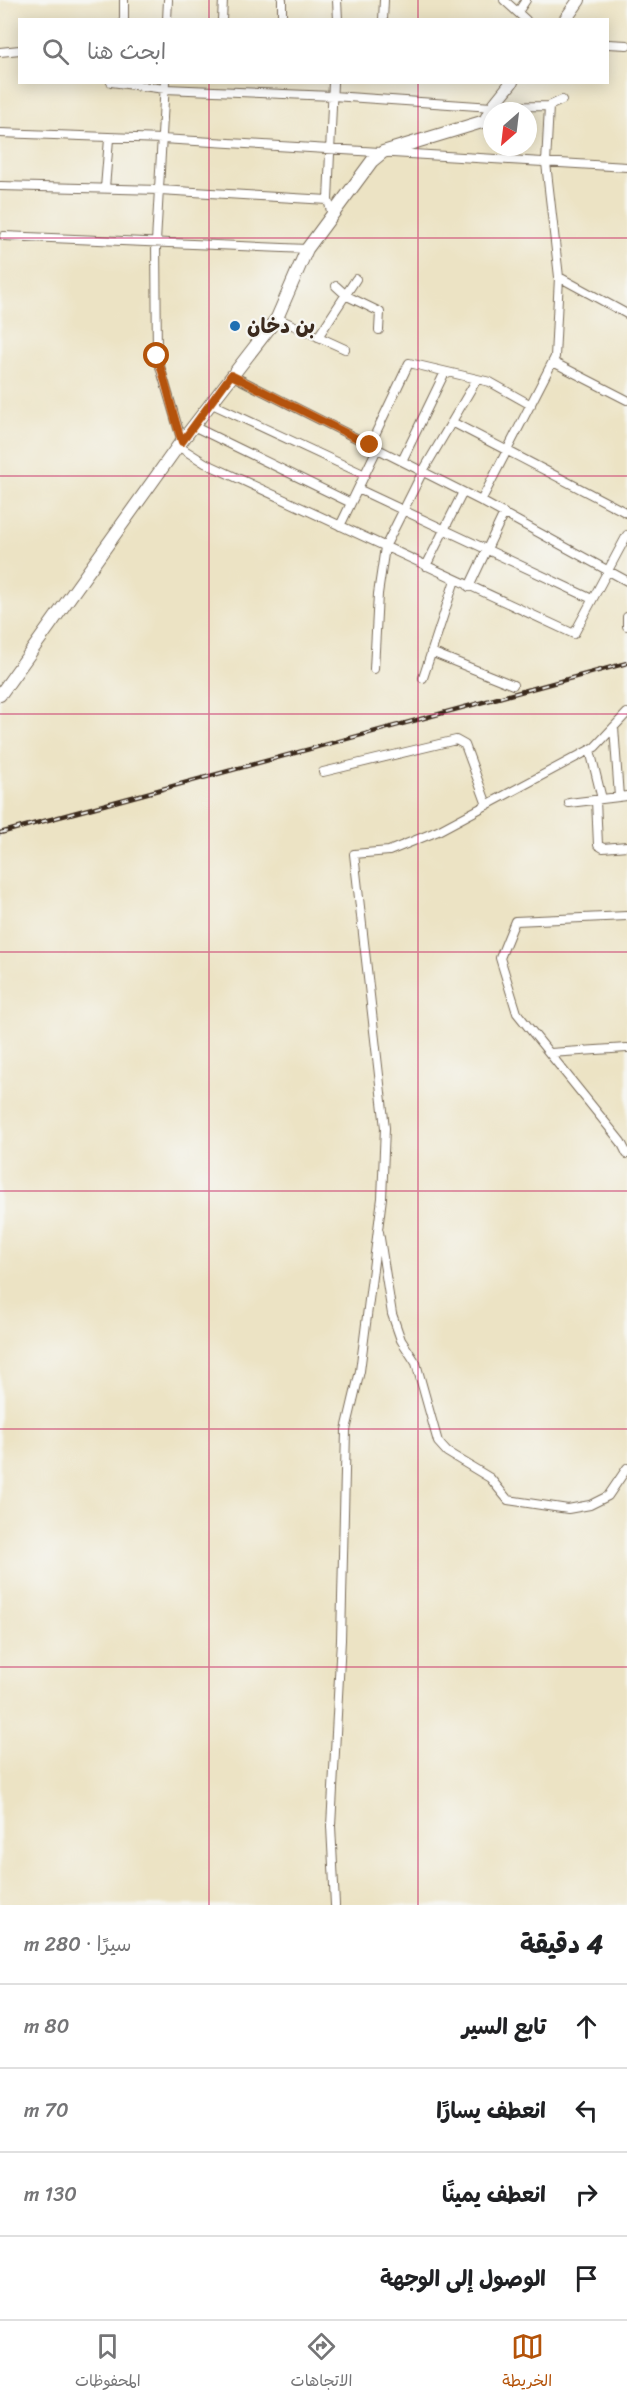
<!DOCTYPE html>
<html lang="ar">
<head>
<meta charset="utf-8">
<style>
	:root { --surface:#fff; --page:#f6f6f6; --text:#202124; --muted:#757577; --line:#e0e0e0; --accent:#b45309 }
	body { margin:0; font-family:Sriracha,"Playpen Sans Arabic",sans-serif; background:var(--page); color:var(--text); direction:rtl }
	.compass { position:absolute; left:483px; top:102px; width:54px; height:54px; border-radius:50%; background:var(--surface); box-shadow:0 3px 15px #0003; rotate:208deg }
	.stop { position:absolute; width:18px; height:18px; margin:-14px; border:4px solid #b45309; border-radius:50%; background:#fff }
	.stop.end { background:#b45309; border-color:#fff; box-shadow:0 2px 6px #0008 }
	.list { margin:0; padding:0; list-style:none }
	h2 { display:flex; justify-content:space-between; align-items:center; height:78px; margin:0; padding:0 24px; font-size:26px }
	h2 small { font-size:20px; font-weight:400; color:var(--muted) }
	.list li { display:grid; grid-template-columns:39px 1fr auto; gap:18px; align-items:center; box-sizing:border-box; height:84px; padding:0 24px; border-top:2px solid var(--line) }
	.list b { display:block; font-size:22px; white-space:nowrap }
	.list em { font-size:20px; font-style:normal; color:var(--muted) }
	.icon { flex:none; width:33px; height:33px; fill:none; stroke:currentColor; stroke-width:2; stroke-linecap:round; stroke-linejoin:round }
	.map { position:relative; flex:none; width:627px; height:1905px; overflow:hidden; direction:ltr }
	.search { position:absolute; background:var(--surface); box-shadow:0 3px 15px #0003; left:18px; right:18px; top:18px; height:66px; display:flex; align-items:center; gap:15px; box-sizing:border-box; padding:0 21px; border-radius:0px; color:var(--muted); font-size:22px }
	.sheet { height:414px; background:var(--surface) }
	nav { display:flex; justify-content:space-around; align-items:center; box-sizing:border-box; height:84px; border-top:2px solid var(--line); background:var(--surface); font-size:16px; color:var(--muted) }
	nav a { display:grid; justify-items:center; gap:3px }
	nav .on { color:var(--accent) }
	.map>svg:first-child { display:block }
</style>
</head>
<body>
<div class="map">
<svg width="627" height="1905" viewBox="0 0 627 1905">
	<rect width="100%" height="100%" fill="#f6f6f2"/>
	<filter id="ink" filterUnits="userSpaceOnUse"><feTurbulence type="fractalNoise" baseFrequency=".0167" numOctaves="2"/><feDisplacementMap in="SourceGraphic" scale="12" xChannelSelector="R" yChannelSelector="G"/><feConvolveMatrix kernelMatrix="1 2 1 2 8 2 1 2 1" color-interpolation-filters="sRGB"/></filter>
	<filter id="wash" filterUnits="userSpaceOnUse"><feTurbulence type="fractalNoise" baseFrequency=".008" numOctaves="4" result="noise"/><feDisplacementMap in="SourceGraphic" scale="24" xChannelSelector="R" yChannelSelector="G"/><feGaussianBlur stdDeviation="1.35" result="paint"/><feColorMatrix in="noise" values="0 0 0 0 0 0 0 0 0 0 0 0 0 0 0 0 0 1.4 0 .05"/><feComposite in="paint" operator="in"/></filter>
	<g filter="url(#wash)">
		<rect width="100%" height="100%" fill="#ece3c4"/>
	</g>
	<g filter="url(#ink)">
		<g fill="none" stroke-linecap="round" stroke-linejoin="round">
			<g stroke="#796b58" stroke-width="10">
				<path id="street" d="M 124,0 L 124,20
					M 337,0 L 338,20
					M 504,0 L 526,20
					M 518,12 L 526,0
					M 167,20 L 168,0
					M 222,20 L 223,0
					M 282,20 L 282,0
					M 383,20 L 384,0
					M 608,44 L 627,45
					M 0,52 L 20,50
					M 111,82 L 165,89 L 333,96 L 492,107 L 549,106 L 562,100
					M 165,82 L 156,242 L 157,356 L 182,442
					M 0,133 L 162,139 L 627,167
					M 0,186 L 160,190 L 328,200
					M 105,188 L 109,139
					M 332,215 L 328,200 L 333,82
					M 4,236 L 307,249
					M 559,277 L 627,314
					M 336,286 L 347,296 L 380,312 L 379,330
					M 277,318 L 345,349
					M 318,337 L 356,279
					M 553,362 L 627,400
					M 231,375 L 481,501 L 627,581
					M 210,403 L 365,475
					M 452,422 L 627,513
					M 193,426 L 351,503
					M 370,445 L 409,363 L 490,382 L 531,405
					M 178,446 L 205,463 L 574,634 L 627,535
					M 402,461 L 445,372
					M 358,489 L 592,599
					M 481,501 L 555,357 L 559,277 L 546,163 L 549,106
					M 340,526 L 377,449
					M 426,566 L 463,492
					M 469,587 L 504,513
					M 627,617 L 627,626
					M 431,652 L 513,685
					M 374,669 L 378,594 L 385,547 L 423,471 L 477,379
					M 423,678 L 455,580
					M 614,727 L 619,797
					M 590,750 L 602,799
					M 323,772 L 456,740 L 465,745 L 487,805
					M 596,800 L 598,845 L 603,848 L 627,846
					M 569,803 L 627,796
					M 627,916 L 515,921 L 500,958 L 517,1013 L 621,1142 L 627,1154
					M 550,1053 L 627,1048
					M 379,1232 L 392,1314 L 401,1340 L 416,1363 L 438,1442 L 447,1452 L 490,1478 L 508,1500 L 568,1509 L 590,1505 L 608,1496 L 627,1468
					M 335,1905 L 331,1826 L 341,1640 L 346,1430 L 360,1371 L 382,1198 L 385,1128 L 354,854 L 389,851 L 438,831 L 595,747 L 627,713"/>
			</g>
			<g stroke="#796b58" stroke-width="14">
				<path id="secondary" d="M 565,20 L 579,0
					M 0,695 L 178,446 L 277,318 L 307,249 L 372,161 L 383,152 L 485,121 L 492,107 L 512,82"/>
			</g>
			<use href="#street" stroke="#fff" stroke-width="8"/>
			<use href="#secondary" stroke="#fff" stroke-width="12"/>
			<g stroke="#3b2a1e" stroke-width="4.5">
				<path id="rail" d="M 0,833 L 627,663"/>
			</g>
			<use href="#rail" stroke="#f6f6f2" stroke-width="2" stroke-dasharray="7" stroke-linecap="butt"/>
		</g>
	</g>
	<g fill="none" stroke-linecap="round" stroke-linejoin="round" filter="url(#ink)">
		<path stroke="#b45309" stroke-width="8" d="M 157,356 C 167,384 172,413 182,442 L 231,375 L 370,445"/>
	</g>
	<path fill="none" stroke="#c2185b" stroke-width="1.5" stroke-opacity="0.55" d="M 209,0 L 209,20M 418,0 L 418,20M 209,82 L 209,1905M 418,82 L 418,1905M 0,238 L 627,238M 0,476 L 627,476M 0,714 L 627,714M 0,952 L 627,952M 0,1191 L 627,1191M 0,1429 L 627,1429M 0,1667 L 627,1667"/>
	<circle fill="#1f6fb2" stroke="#f6f6f2" stroke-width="2" cx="235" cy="326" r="6"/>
	<g text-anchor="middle" stroke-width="4.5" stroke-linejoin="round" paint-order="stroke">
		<g font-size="21" font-weight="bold" fill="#3b2a1e" stroke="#f6f6f2" text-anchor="start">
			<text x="247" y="333">بن دخان</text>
		</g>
	</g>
</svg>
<svg class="compass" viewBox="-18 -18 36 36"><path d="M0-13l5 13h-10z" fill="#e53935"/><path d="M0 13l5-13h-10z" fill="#757577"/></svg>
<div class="stop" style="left:157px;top:356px"></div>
<div class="stop end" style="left:370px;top:445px"></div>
<div class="search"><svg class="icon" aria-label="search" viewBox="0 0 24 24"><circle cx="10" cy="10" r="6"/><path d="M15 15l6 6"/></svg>ابحث هنا</div>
</div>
<section class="sheet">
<h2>4 دقيقة<small>سيرًا · 280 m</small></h2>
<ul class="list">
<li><svg class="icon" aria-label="ahead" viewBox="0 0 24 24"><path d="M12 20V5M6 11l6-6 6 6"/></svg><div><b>تابع السير</b></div><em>80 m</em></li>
<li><svg class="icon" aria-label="left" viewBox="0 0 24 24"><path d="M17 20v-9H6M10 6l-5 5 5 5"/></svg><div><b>انعطف يسارًا</b></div><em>70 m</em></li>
<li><svg class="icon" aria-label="right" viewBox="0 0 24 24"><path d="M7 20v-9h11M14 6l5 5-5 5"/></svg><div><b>انعطف يمينًا</b></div><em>130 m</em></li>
<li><svg class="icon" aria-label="arrive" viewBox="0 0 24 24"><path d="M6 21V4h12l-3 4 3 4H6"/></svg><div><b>الوصول إلى الوجهة</b></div></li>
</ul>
</section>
<nav>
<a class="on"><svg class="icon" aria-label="map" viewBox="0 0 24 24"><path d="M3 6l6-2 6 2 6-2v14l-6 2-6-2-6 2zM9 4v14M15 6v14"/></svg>الخريطة</a>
<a><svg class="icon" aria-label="directions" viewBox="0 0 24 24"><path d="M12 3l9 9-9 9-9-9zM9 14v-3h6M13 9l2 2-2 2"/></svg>الاتجاهات</a>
<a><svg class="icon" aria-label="saved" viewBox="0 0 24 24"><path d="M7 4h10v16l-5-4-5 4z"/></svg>المحفوظات</a>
</nav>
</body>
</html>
